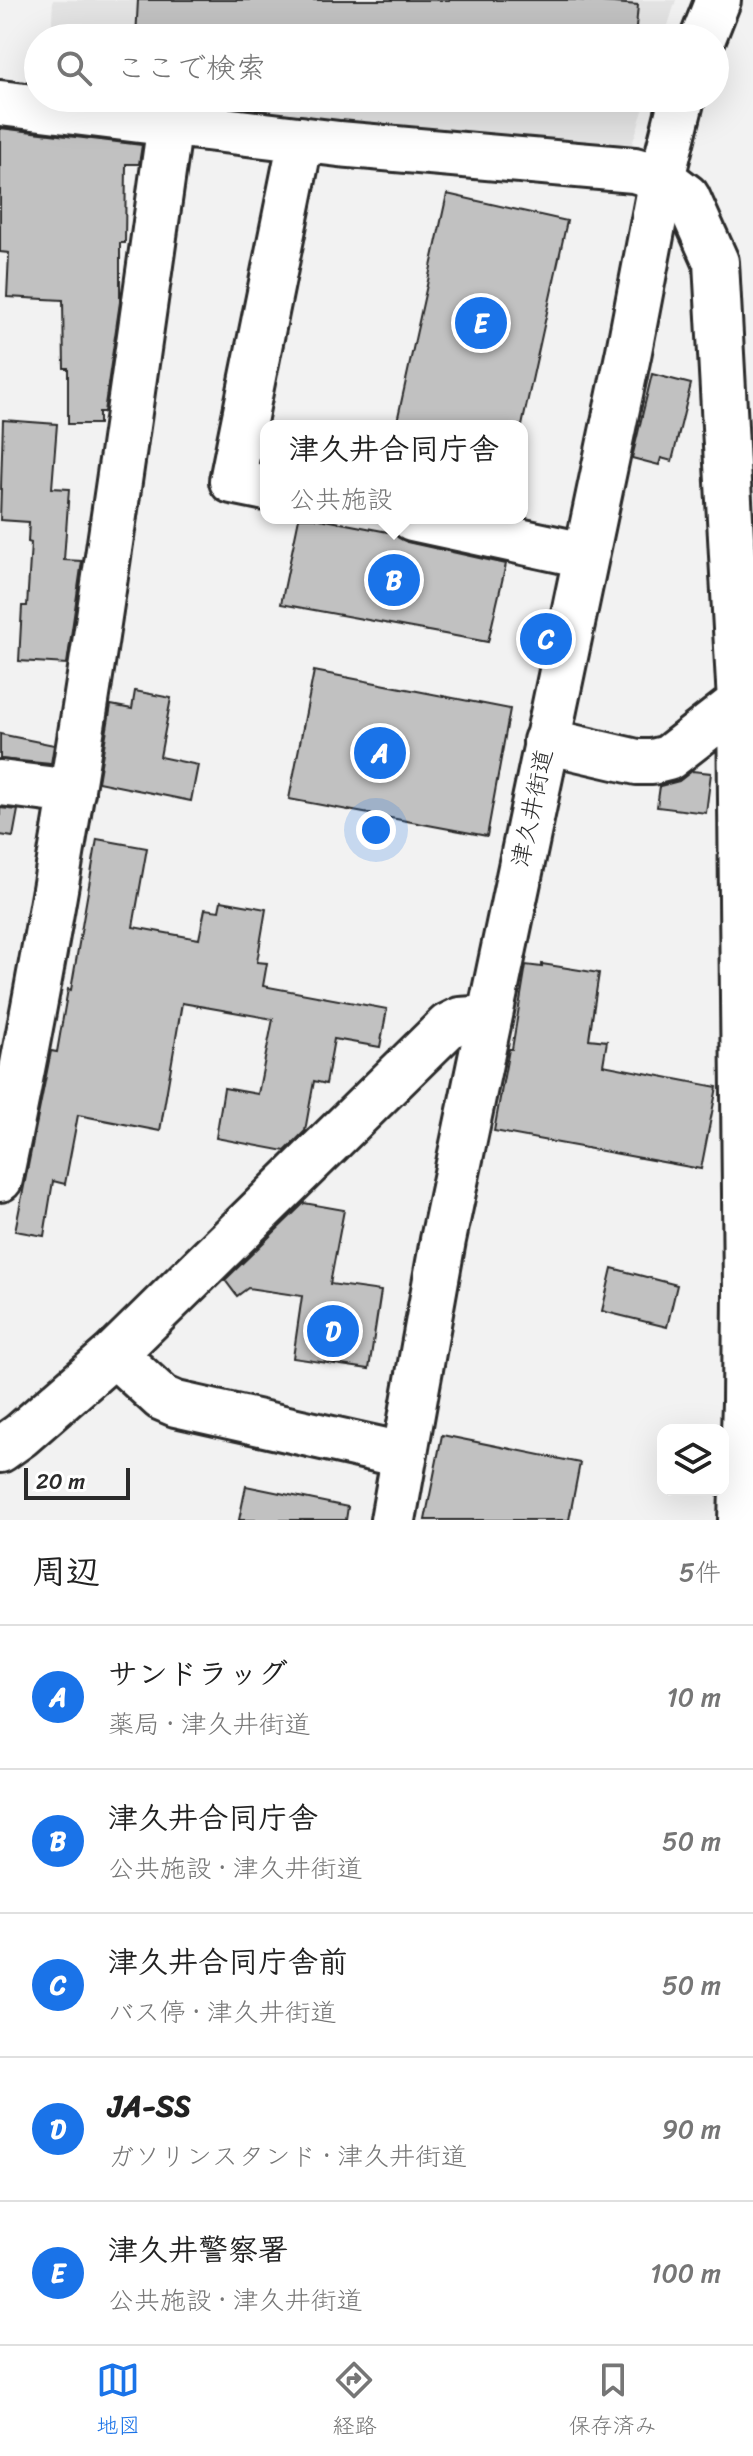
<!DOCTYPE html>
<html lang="ja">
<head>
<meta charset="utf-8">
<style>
	:root { --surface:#fff; --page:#f6f6f6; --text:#222; --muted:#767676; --line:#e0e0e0; --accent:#1a73e8 }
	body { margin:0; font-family:Sriracha,"Klee One",sans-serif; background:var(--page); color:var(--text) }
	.controls { position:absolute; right:24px; bottom:24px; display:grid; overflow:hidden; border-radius:16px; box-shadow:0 8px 32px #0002 }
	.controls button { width:72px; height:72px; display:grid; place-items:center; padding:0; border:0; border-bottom:2px solid var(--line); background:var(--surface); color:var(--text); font:40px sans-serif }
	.scale { position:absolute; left:24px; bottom:20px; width:106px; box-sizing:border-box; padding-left:8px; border:4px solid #2b2b2b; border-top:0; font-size:22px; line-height:28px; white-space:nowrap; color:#2b2b2b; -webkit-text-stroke:6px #fff; paint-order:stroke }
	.you { position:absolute; left:376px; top:830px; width:28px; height:28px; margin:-20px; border:6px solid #fff; border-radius:50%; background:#1a73e8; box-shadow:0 0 0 12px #1a73e833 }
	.badge { display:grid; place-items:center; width:52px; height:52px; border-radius:50%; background:var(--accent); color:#fff; font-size:26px; font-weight:700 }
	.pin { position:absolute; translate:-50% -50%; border:4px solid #fff; box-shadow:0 2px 8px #0006 }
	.popup { position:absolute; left:260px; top:420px; width:268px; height:104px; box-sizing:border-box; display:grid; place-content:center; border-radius:16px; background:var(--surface); filter:drop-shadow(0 2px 6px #0005); font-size:26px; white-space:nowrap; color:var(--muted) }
	.popup b { font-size:30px; color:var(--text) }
	.popup::after { content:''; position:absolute; left:50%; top:100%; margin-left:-16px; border:16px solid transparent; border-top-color:var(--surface) }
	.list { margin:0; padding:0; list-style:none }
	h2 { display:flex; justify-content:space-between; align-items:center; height:104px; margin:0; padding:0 32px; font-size:34px }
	h2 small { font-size:26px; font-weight:400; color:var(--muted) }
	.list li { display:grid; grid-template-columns:52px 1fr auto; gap:24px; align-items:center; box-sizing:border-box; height:144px; padding:0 32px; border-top:2px solid var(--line) }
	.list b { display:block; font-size:30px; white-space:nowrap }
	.list p { margin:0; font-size:26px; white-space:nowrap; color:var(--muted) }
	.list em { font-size:26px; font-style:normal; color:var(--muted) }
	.icon { flex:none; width:44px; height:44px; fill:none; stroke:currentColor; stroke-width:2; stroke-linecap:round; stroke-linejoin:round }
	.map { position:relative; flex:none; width:753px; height:1520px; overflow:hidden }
	.search { position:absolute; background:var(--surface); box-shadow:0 8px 32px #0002; left:24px; right:24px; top:24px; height:88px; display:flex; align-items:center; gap:20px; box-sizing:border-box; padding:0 28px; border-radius:44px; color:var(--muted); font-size:30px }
	.sheet { height:824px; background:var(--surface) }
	nav { display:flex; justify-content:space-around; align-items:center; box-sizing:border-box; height:112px; border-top:2px solid var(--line); background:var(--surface); font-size:22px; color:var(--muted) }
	nav a { display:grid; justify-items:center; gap:4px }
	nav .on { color:var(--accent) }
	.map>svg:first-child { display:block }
</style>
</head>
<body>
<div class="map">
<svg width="753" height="1520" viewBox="0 0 753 1520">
	<rect width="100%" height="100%" fill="#f2f2f2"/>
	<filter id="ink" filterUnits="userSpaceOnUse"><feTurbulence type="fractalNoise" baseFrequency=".0125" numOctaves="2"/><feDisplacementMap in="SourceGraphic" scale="16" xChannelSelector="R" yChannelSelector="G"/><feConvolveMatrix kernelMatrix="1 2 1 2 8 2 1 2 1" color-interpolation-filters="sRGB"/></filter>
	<g filter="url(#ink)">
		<path fill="#e3e3e3" d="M 53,0 L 676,0 L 664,38 L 51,38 Z
			M 157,98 L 647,98 L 631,148 L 366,128 L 159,103 Z"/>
		<path fill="#c1c1c1" stroke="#2b2b2b" stroke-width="2" d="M 138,0 L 577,0 L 638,5 L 635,38 L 136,38 Z
			M 0,128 L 142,145 L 139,164 L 126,164 L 125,243 L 120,243 L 120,302 L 104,412 L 99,412 L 99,424 L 68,424 L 68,368 L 64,368 L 63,300 L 7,297 L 9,253 L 0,252 Z
			M 447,194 L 567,221 L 522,426 L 396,426 Z
			M 652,374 L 691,384 L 672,461 L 661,458 L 659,465 L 632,458 Z
			M 3,420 L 57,424 L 52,488 L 69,489 L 64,560 L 82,561 L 67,664 L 19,661 L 22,606 L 27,606 L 31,543 L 28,542 L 29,522 L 0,520 Z
			M 299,518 L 315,518 L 393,533 L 407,542 L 506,564 L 488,642 L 281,604 Z
			M 314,671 L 510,709 L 487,836 L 289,799 Z
			M 135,691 L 171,698 L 160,757 L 198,765 L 191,801 L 98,782 L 111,705 L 132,709 Z
			M 0,734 L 54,745 L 51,764 L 0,759 Z
			M 692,771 L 711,773 L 706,813 L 657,807 L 660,786 L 679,781 Z
			M 0,808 L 18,810 L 13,837 L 0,835 Z
			M 97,839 L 147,848 L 133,927 L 199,939 L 205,909 L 219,911 L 221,901 L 266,909 L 257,962 L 267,963 L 263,986 L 387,1009 L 380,1047 L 334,1039 L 326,1084 L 314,1081 L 305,1131 L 285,1151 L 216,1138 L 224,1088 L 258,1094 L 273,1019 L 182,1003 L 160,1131 L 78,1115 L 65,1184 L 53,1181 L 44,1236 L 15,1231 L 51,1051 L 57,1052 L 68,989 L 71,990 Z
			M 542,964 L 599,973 L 589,1039 L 607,1041 L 603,1065 L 717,1087 L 701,1169 L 494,1131 L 509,1049 L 512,1049 L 526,965 L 542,967 Z
			M 304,1203 L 344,1210 L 330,1284 L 381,1291 L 369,1369 L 293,1358 L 302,1296 L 248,1288 L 237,1296 L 225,1280 Z
			M 612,1268 L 677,1285 L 667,1327 L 602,1311 Z
			M 442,1435 L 580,1463 L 569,1520 L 425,1520 Z
			M 246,1486 L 348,1507 L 346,1520 L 239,1520 Z"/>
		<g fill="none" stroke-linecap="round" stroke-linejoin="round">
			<g stroke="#2b2b2b" stroke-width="50">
				<path id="minor" d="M 0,103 L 339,144 L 634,170 L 662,178 L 687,197 L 716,262 L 740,702 L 746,1291 L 745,1402 L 741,1520
					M 266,488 L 232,481 L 301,139
					M 412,518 L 584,555
					M 546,741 L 637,762 L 652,762 L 668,758 L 740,702
					M 0,783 L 72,792
					M 0,1179 C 73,830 120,476 170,123
					M 125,1364 L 162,1398 L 176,1404 L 403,1455
					M 0,1450 L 21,1435 L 114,1354 L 448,1026 L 460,1020 L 489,1018"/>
			</g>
			<g stroke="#2b2b2b" stroke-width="50">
				<path id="highway" d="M 703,38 L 718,0
					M 393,1520 L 443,1240 L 629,351 L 662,178 L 682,98"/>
			</g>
			<use href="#minor" stroke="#fff" stroke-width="44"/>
			<use href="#highway" stroke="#fff" stroke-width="44"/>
		</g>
	</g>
	<g text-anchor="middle" stroke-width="8" stroke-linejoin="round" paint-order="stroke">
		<g font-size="24" fill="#2b2b2b" stroke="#fff">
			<text transform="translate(532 808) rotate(-78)" y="8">津久井街道</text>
		</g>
	</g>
</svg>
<div class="controls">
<button><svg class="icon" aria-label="layers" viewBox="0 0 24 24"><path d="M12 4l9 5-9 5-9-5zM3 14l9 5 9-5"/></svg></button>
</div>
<div class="scale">20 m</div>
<div class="you"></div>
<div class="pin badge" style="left:380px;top:753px">A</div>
<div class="pin badge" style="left:394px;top:580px">B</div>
<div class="popup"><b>津久井合同庁舎</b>公共施設</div>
<div class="pin badge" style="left:546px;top:639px">C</div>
<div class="pin badge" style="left:333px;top:1331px">D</div>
<div class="pin badge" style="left:481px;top:323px">E</div>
<div class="search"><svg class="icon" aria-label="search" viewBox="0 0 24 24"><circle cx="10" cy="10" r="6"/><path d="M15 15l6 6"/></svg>ここで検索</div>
</div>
<section class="sheet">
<h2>周辺<small>5件</small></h2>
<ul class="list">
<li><span class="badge">A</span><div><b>サンドラッグ</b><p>薬局 · 津久井街道</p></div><em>10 m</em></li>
<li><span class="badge">B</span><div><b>津久井合同庁舎</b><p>公共施設 · 津久井街道</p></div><em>50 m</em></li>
<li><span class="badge">C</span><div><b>津久井合同庁舎前</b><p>バス停 · 津久井街道</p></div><em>50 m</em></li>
<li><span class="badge">D</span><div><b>JA-SS</b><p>ガソリンスタンド · 津久井街道</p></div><em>90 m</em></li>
<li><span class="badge">E</span><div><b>津久井警察署</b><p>公共施設 · 津久井街道</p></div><em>100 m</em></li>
</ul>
</section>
<nav>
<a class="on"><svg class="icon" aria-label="map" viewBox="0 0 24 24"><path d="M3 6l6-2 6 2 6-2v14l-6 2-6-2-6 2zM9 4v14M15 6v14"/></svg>地図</a>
<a><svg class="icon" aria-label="directions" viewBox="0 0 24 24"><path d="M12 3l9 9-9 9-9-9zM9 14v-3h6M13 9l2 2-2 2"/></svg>経路</a>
<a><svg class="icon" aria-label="saved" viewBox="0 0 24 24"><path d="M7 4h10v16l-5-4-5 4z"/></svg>保存済み</a>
</nav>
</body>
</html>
